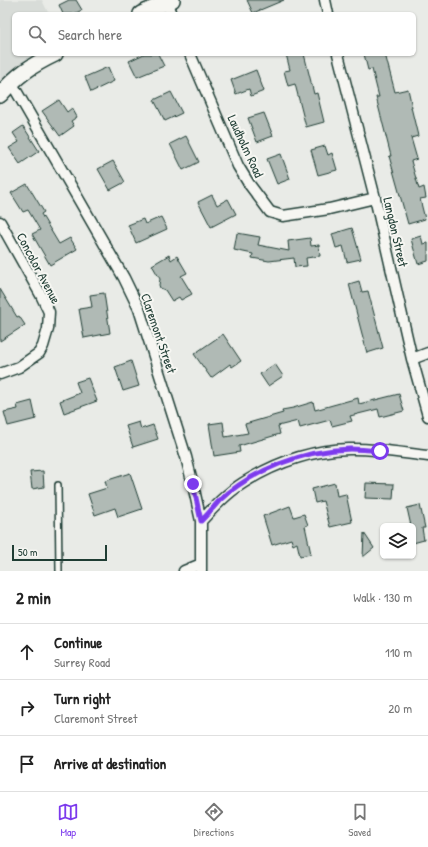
<!DOCTYPE html>
<html lang="en">
<head>
<meta charset="utf-8">
<style>
	:root { --surface:#fff; --page:#f6f6f6; --text:#222; --muted:#767676; --line:#e0e0e0; --accent:#7c3aed }
	body { margin:0; font-family:"Patrick Hand",sans-serif; background:var(--page); color:var(--text) }
	.controls { position:absolute; right:12px; bottom:12px; display:grid; overflow:hidden; border-radius:6px; box-shadow:0 1px 3px #0004 }
	.controls button { width:36px; height:36px; display:grid; place-items:center; padding:0; border:0; border-bottom:1px solid var(--line); background:var(--surface); color:var(--text); font:20px sans-serif }
	.scale { position:absolute; left:12px; bottom:10px; width:95px; box-sizing:border-box; padding-left:4px; border:2px solid #1f3d34; border-top:0; font-size:11px; line-height:14px; white-space:nowrap; color:#1f3d34; -webkit-text-stroke:3px #f6f6f2; paint-order:stroke }
	.stop { position:absolute; width:12px; height:12px; margin:-9px; border:3px solid #7c3aed; border-radius:50%; background:#fff }
	.stop.end { background:#7c3aed; border-color:#fff; box-shadow:0 1px 4px #0008 }
	.list { margin:0; padding:0; list-style:none }
	h2 { display:flex; justify-content:space-between; align-items:center; height:52px; margin:0; padding:0 16px; font-size:17px }
	h2 small { font-size:13px; font-weight:400; color:var(--muted) }
	.list li { display:grid; grid-template-columns:26px 1fr auto; gap:12px; align-items:center; box-sizing:border-box; height:56px; padding:0 16px; border-top:1px solid var(--line) }
	.list b { display:block; font-size:15px; white-space:nowrap }
	.list p { margin:0; font-size:13px; white-space:nowrap; color:var(--muted) }
	.list em { font-size:13px; font-style:normal; color:var(--muted) }
	.icon { flex:none; width:22px; height:22px; fill:none; stroke:currentColor; stroke-width:2; stroke-linecap:round; stroke-linejoin:round }
	.map { position:relative; flex:none; width:428px; height:571px; overflow:hidden }
	.search { position:absolute; background:var(--surface); box-shadow:0 1px 3px #0004; left:12px; right:12px; top:12px; height:44px; display:flex; align-items:center; gap:10px; box-sizing:border-box; padding:0 14px; border-radius:6px; color:var(--muted); font-size:15px }
	.sheet { height:220px; background:var(--surface) }
	nav { display:flex; justify-content:space-around; align-items:center; box-sizing:border-box; height:56px; border-top:1px solid var(--line); background:var(--surface); font-size:11px; color:var(--muted) }
	nav a { display:grid; justify-items:center; gap:2px }
	nav .on { color:var(--accent) }
	.map>svg:first-child { display:block }
</style>
</head>
<body>
<div class="map">
<svg width="428" height="571" viewBox="0 0 428 571">
	<rect width="100%" height="100%" fill="#e9ebe7"/>
	<filter id="ink" filterUnits="userSpaceOnUse"><feTurbulence type="fractalNoise" baseFrequency=".025" numOctaves="2"/><feDisplacementMap in="SourceGraphic" scale="8" xChannelSelector="R" yChannelSelector="G"/><feConvolveMatrix kernelMatrix="1 2 1 2 8 2 1 2 1" color-interpolation-filters="sRGB"/></filter>
	<g filter="url(#ink)">
		<path fill="#d8dcd8" d="M 0,0 L 42,0 L 49,14 L 14,14 L 14,54 L 55,54 L 0,95 Z"/>
		<path fill="#b0bab5" stroke="#1f3d34" d="M 69,0 L 76,0 L 82,10 L 74,14 L 63,14 L 59,5 Z
			M 247,0 L 284,0 L 253,13 Z
			M 144,54 L 158,54 L 164,66 L 137,77 L 129,61 Z
			M 286,54 L 304,54 L 314,94 L 317,93 L 324,122 L 306,127 L 295,84 L 288,86 L 284,71 L 290,70 Z
			M 364,54 L 385,54 L 395,92 L 408,89 L 412,107 L 411,107 L 418,136 L 411,138 L 417,159 L 411,161 L 419,189 L 424,187 L 426,198 L 420,199 L 425,219 L 408,224 L 389,156 L 391,156 L 376,97 L 379,97 L 372,69 L 368,70 Z
			M 108,67 L 114,81 L 91,92 L 85,77 Z
			M 256,70 L 264,91 L 251,96 L 249,89 L 236,94 L 231,80 Z
			M 171,92 L 182,113 L 165,121 L 154,100 Z
			M 59,100 L 67,112 L 72,108 L 77,117 L 71,121 L 74,126 L 60,136 L 42,111 Z
			M 264,113 L 273,136 L 257,142 L 248,118 Z
			M 23,126 L 39,151 L 20,164 L 9,148 L 19,142 L 13,133 Z
			M 186,136 L 199,162 L 183,170 L 170,144 Z
			M 325,146 L 328,155 L 332,153 L 337,170 L 318,175 L 311,150 Z
			M 281,154 L 290,179 L 277,184 L 267,159 Z
			M 113,161 L 125,182 L 110,190 L 98,169 Z
			M 27,184 L 44,212 L 41,214 L 59,244 L 70,238 L 77,249 L 50,265 L 32,234 L 40,230 L 28,210 L 23,212 L 11,193 Z
			M 212,195 L 217,205 L 228,199 L 236,214 L 211,227 L 198,202 Z
			M 161,217 L 167,229 L 136,243 L 128,225 L 143,219 L 145,224 Z
			M 352,228 L 361,259 L 347,262 L 343,246 L 336,248 L 332,234 Z
			M 237,233 L 260,237 L 258,245 L 289,251 L 288,241 L 310,238 L 311,246 L 319,245 L 320,256 L 306,258 L 307,266 L 295,267 L 294,258 L 269,261 L 252,258 L 253,254 L 234,250 Z
			M 421,236 L 423,244 L 428,243 L 428,261 L 418,264 L 411,239 Z
			M 169,255 L 171,260 L 177,256 L 187,273 L 181,276 L 192,294 L 181,300 L 179,297 L 172,301 L 165,290 L 160,288 L 159,285 L 160,279 L 152,265 Z
			M 359,281 L 362,292 L 368,291 L 383,348 L 367,353 L 349,284 Z
			M 0,289 L 17,317 L 19,316 L 25,325 L 0,341 Z
			M 104,293 L 110,333 L 84,338 L 79,309 L 92,307 L 90,295 Z
			M 223,334 L 241,361 L 232,367 L 230,364 L 211,378 L 194,354 Z
			M 131,361 L 139,386 L 123,391 L 115,367 Z
			M 275,364 L 283,376 L 268,386 L 260,374 Z
			M 88,378 L 97,401 L 64,413 L 60,401 L 80,393 L 76,382 Z
			M 399,394 L 404,411 L 380,417 L 378,409 L 350,416 L 352,421 L 332,426 L 330,420 L 300,428 L 298,421 L 278,426 L 280,434 L 239,446 L 240,452 L 214,456 L 209,424 L 223,422 L 225,437 L 248,433 L 245,424 L 283,413 L 282,410 L 293,408 L 313,402 L 315,410 L 358,398 L 359,404 Z
			M 32,401 L 36,419 L 8,426 L 4,412 L 18,409 L 17,405 Z
			M 139,422 L 141,429 L 153,425 L 158,439 L 133,447 L 126,426 Z
			M 43,471 L 44,487 L 32,489 L 30,472 Z
			M 130,473 L 142,509 L 118,517 L 115,508 L 95,515 L 88,494 L 107,488 L 105,481 Z
			M 335,483 L 337,496 L 346,494 L 352,522 L 330,527 L 323,501 L 315,503 L 312,489 Z
			M 366,483 L 394,484 L 393,499 L 365,498 Z
			M 420,505 L 425,528 L 422,528 L 424,540 L 413,543 L 413,526 L 411,526 L 407,508 Z
			M 290,506 L 294,517 L 304,514 L 308,525 L 305,526 L 311,554 L 300,556 L 297,543 L 293,545 L 291,539 L 272,545 L 263,516 Z
			M 364,533 L 374,548 L 363,557 Z"/>
		<g fill="none" stroke-linecap="round" stroke-linejoin="round">
			<g stroke="#1f3d34" stroke-width="8">
				<path id="lane" d="M 58,485 L 59,571"/>
			</g>
			<g stroke="#1f3d34" stroke-width="13">
				<path id="street" d="M 325,0 L 328,14
					M 166,2 L 171,14
					M 190,54 L 238,166 L 249,184 L 270,212 L 283,216 L 329,209 L 375,198
					M 338,54 L 375,198 L 412,359 L 428,416
					M 11,82 L 86,212 L 124,278 L 139,309 L 186,457 L 193,485 L 201,521 L 201,571
					M 0,222 L 41,295 L 49,312 L 48,329 L 43,346 L 39,353 L 19,367 L 0,374
					M 412,359 L 428,353
					M 201,521 C 214,507 227,493 243,483 C 275,463 312,450 349,449 C 375,448 402,453 428,456
					M 184,571 L 201,564"/>
			</g>
			<g stroke="#1f3d34" stroke-width="18">
				<path id="secondary" d="M 141,14 L 172,0
					M 0,95 C 17,75 32,65 55,54"/>
			</g>
			<use href="#lane" stroke="#f6f6f2" stroke-width="5"/>
			<use href="#street" stroke="#f6f6f2" stroke-width="10"/>
			<use href="#secondary" stroke="#f6f6f2" stroke-width="15"/>
		</g>
	</g>
	<g fill="none" stroke-linecap="round" stroke-linejoin="round" filter="url(#ink)">
		<path stroke="#7c3aed" stroke-width="5" d="M 193,484 L 201,521 C 207,515 213,508 219,501 C 252,470 304,450 350,449 C 360,449 370,450 380,451"/>
	</g>
	<g text-anchor="middle" stroke-width="4" stroke-linejoin="round" paint-order="stroke">
		<g font-size="13" fill="#1f3d34" stroke="#f6f6f2">
			<text transform="translate(246 146) rotate(65)" y="5">Laudholm Road</text>
			<text transform="translate(396 232) rotate(77)" y="5">Langdon Street</text>
			<text transform="translate(39 268) rotate(62)" y="5">Concolor Avenue</text>
			<text transform="translate(159 333) rotate(71)" y="5">Claremont Street</text>
		</g>
	</g>
</svg>
<div class="controls">
<button><svg class="icon" aria-label="layers" viewBox="0 0 24 24"><path d="M12 4l9 5-9 5-9-5zM3 14l9 5 9-5"/></svg></button>
</div>
<div class="scale">50 m</div>
<div class="stop" style="left:380px;top:451px"></div>
<div class="stop end" style="left:193px;top:484px"></div>
<div class="search"><svg class="icon" aria-label="search" viewBox="0 0 24 24"><circle cx="10" cy="10" r="6"/><path d="M15 15l6 6"/></svg>Search here</div>
</div>
<section class="sheet">
<h2>2 min<small>Walk · 130 m</small></h2>
<ul class="list">
<li><svg class="icon" aria-label="ahead" viewBox="0 0 24 24"><path d="M12 20V5M6 11l6-6 6 6"/></svg><div><b>Continue</b><p>Surrey Road</p></div><em>110 m</em></li>
<li><svg class="icon" aria-label="right" viewBox="0 0 24 24"><path d="M7 20v-9h11M14 6l5 5-5 5"/></svg><div><b>Turn right</b><p>Claremont Street</p></div><em>20 m</em></li>
<li><svg class="icon" aria-label="arrive" viewBox="0 0 24 24"><path d="M6 21V4h12l-3 4 3 4H6"/></svg><div><b>Arrive at destination</b></div></li>
</ul>
</section>
<nav>
<a class="on"><svg class="icon" aria-label="map" viewBox="0 0 24 24"><path d="M3 6l6-2 6 2 6-2v14l-6 2-6-2-6 2zM9 4v14M15 6v14"/></svg>Map</a>
<a><svg class="icon" aria-label="directions" viewBox="0 0 24 24"><path d="M12 3l9 9-9 9-9-9zM9 14v-3h6M13 9l2 2-2 2"/></svg>Directions</a>
<a><svg class="icon" aria-label="saved" viewBox="0 0 24 24"><path d="M7 4h10v16l-5-4-5 4z"/></svg>Saved</a>
</nav>
</body>
</html>
